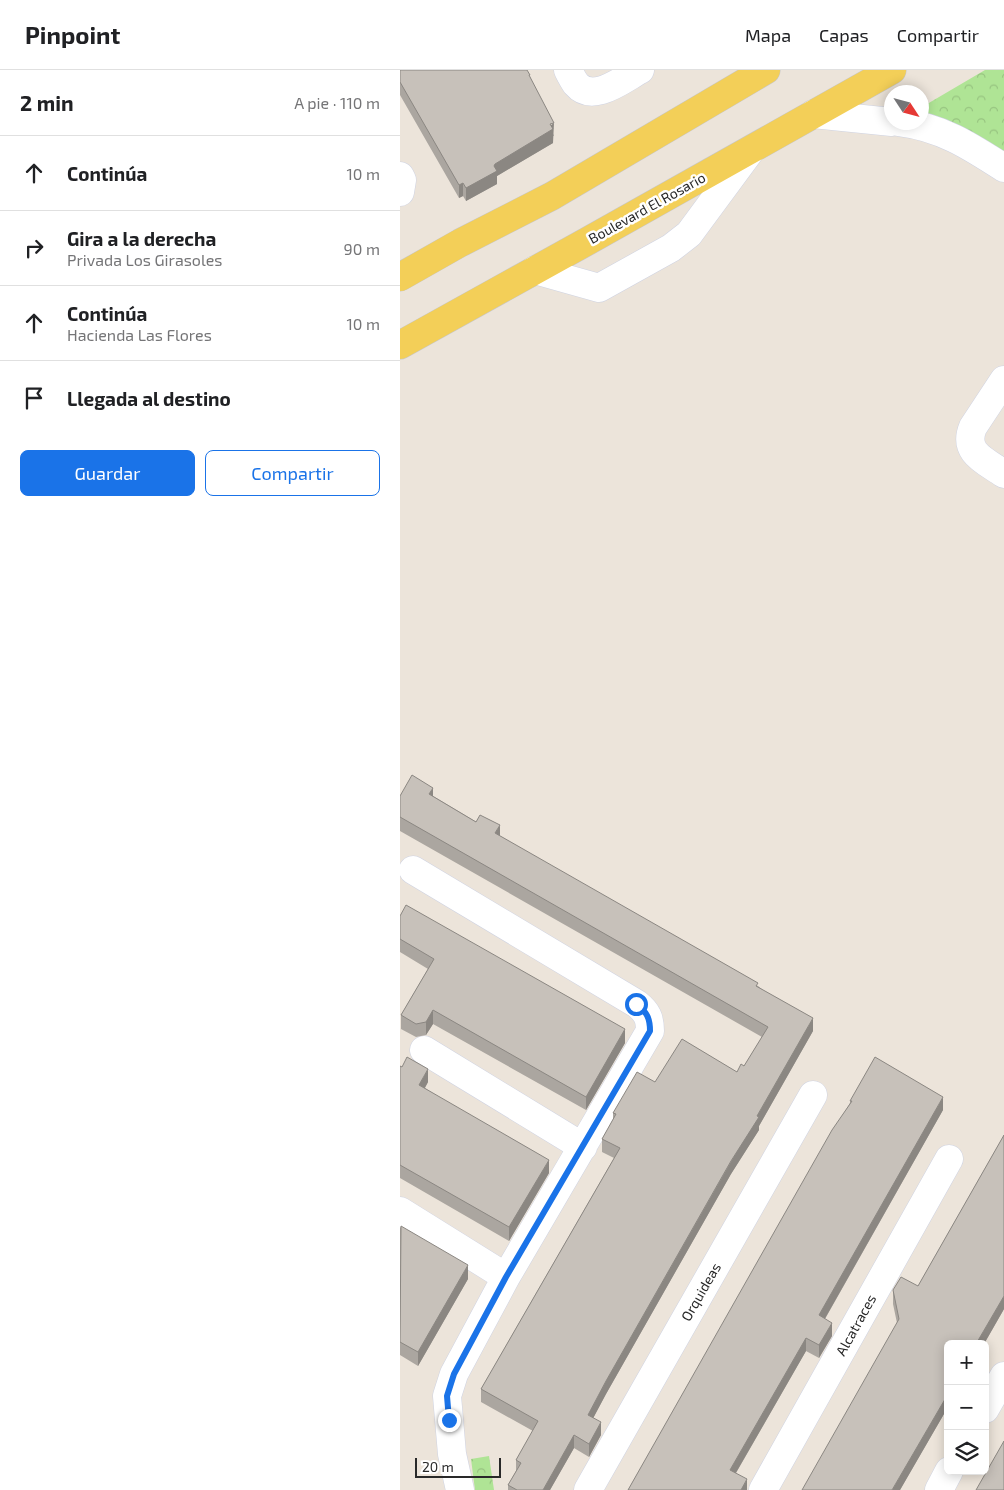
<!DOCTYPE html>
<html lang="es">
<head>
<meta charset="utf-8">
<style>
	:root { --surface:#fff; --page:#f2f2f2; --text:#202124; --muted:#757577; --line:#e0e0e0; --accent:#1a73e8 }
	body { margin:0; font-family:"Exo 2",sans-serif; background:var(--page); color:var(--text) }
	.controls { position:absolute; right:15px; bottom:15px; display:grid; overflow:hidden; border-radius:8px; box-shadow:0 2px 12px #0003 }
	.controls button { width:45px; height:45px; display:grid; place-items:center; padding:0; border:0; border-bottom:1px solid var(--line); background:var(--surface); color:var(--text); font:25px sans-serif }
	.compass { position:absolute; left:484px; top:15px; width:45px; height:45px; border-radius:50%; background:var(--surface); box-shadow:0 2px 12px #0003; rotate:126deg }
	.scale { position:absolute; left:15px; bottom:12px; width:86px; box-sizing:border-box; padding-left:5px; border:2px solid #292929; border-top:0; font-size:14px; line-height:18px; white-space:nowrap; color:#292929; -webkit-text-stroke:4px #fff; paint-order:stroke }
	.stop { position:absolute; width:15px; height:15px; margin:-11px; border:4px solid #1a73e8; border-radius:50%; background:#fff }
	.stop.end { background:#1a73e8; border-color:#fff; box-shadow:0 1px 5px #0008 }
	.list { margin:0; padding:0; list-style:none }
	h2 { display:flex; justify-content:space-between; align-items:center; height:65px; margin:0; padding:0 20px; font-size:21px }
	h2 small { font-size:16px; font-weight:400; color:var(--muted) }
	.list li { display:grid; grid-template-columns:32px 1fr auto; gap:15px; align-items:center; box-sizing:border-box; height:75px; padding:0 20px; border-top:1px solid var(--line) }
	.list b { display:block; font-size:19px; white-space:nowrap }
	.list p { margin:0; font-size:16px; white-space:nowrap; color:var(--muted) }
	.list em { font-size:16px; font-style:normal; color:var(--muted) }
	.actions { display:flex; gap:10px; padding:15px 20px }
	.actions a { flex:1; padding:11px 0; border:1px solid var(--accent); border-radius:8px; text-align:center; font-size:18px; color:var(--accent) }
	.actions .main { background:var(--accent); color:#fff }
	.icon { flex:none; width:28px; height:28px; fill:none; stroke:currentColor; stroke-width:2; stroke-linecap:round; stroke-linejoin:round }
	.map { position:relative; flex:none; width:604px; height:1420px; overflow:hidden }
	header { display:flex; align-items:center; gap:30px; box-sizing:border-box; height:70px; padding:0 25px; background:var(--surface); border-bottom:1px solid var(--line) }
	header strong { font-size:24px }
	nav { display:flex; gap:28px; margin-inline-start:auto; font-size:18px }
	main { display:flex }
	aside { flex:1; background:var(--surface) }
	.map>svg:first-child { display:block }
</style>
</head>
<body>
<header>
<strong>Pinpoint</strong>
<nav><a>Mapa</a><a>Capas</a><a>Compartir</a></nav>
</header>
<main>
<aside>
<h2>2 min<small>A pie · 110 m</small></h2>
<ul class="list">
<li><svg class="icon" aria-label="ahead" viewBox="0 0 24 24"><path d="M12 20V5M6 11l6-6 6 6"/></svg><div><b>Continúa</b></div><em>10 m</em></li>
<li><svg class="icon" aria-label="right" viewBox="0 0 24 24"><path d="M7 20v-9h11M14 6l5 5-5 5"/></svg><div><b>Gira a la derecha</b><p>Privada Los Girasoles</p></div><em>90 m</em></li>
<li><svg class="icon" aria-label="ahead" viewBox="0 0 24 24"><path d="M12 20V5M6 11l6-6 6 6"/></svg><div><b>Continúa</b><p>Hacienda Las Flores</p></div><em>10 m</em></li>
<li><svg class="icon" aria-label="arrive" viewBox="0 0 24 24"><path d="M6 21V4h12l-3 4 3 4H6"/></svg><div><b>Llegada al destino</b></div></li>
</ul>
<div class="actions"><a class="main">Guardar</a><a>Compartir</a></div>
</aside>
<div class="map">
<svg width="604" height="1420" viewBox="0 0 604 1420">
	<defs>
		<pattern id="park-crowns" width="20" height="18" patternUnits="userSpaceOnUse" patternTransform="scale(1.25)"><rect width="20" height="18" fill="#afe495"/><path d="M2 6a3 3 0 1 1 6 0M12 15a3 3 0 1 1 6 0" fill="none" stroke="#97c480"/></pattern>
	</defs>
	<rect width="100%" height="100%" fill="#ece4da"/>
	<path fill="url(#park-crowns)" d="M 585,0 L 604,0 L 604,81 L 562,58 L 522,45 L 522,37 Z
		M 89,1386 L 94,1420 L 75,1420 L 71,1389 Z"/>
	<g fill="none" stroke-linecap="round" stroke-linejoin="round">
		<g stroke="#cfd3e2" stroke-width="29">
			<path id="minor" d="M 168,0 C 170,4 173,10 176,14 C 193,34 223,9 240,0
				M 413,44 L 492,52
				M 499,52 C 541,57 570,76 604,98
				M 0,106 L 2,110 L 0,122
				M 135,200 L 199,218 L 271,178 L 289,164 L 351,80
				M 604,310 L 573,357 C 562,383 586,391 604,404
				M 13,800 L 237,934 C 247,942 250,948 250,961 L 106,1207 L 54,1304 L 47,1326 L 52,1384 L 60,1420
				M 24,980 L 183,1077
				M 0,1141 L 106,1207
				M 585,1339 L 604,1306
				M 188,1420 L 413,1025
				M 363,1420 L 549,1089
				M 539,1420 L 549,1401"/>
		</g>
		<g stroke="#c7c7c7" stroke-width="29">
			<path id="major" d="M 0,207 L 60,173 L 152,126 L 366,0
				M 0,275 L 186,172 L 492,0"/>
		</g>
		<use href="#minor" stroke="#fff" stroke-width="28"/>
		<use href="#major" stroke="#f3cf58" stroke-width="28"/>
	</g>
	<path fill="#aba6a0" d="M 0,0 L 130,7 L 154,66 L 153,66 L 153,73 L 97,106 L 97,114 L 66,131 L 63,126 L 59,128 L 0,25 Z
		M 0,726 L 33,726 L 100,766 L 358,916 L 413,961 L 359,1056 L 359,1060 L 331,1104 L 206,1324 L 193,1348 L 201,1365 L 189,1387 L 174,1378 L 150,1420 L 108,1420 L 108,1415 L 116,1401 L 116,1390 L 133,1361 L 81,1332 L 81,1319 L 214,1088 L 202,1082 L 202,1069 L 213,1050 L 213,1043 L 255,1012 L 337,1002 L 344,996 L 362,967 L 0,761 Z
		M 0,846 L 225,973 L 186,1040 L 33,954 L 26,965 L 16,967 L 1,959 L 1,945 L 28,899 L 0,882 Z
		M 0,996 L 28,1012 L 25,1018 L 149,1103 L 109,1171 L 0,1108 Z
		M 450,1031 L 543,1040 L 425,1249 L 432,1266 L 419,1288 L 406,1281 L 336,1403 L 347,1420 L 228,1420 L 450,1033 Z
		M 604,1065 L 604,1239 L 584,1274 L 548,1274 L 548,1337 L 500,1420 L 497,1253 L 493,1234 L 493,1220 L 518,1216 Z
		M 0,1157 L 68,1209 L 18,1296 L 0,1285 Z"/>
	<path fill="#8b8782" d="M 154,53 L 153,73 L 97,106 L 97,114 L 66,131 L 66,118 L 95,94 Z
		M 63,113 L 63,126 L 59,128 L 59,115 Z
		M 33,718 L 33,731 L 29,724 Z
		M 100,755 L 100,768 L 95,763 Z
		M 33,940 L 33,954 L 26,965 L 26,952 Z
		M 413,948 L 413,961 L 359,1056 L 359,1060 L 331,1104 L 206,1324 L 188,1358 L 188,1345 L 206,1311 Z
		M 225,959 L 225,973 L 186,1040 L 186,1027 Z
		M 28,999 L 28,1012 L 19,1028 L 19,1015 Z
		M 543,1027 L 543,1040 L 419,1259 L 419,1245 Z
		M 149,1090 L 149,1103 L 109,1171 L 109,1157 Z
		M 68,1195 L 68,1209 L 18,1296 L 18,1282 Z
		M 604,1226 L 604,1239 L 584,1274 L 576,1274 Z
		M 432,1253 L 432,1266 L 419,1288 L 419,1275 Z
		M 406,1268 L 406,1281 L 330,1413 L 330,1400 Z
		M 548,1324 L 548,1337 L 500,1420 L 492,1420 Z
		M 201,1352 L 201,1365 L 189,1387 L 189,1374 Z
		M 174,1365 L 174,1378 L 150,1420 L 143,1420 Z
		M 347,1409 L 347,1420 L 341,1420 Z"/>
	<path fill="#c7c1ba" stroke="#8b8782" d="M 0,0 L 127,0 L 130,5 L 129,5 L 154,53 L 150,54 L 153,59 L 95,94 L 94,96 L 97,101 L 66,118 L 63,113 L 59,115 L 0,12 Z
		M 12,705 L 33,718 L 29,724 L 76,752 L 80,745 L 100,755 L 95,763 L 323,893 L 358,913 L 356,916 L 413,948 L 357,1046 L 359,1047 L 331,1091 L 206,1311 L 188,1345 L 201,1352 L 189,1374 L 174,1365 L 143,1420 L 117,1420 L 108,1415 L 121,1393 L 116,1390 L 138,1351 L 81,1319 L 220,1078 L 202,1069 L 216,1044 L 213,1043 L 237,1002 L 255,1012 L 282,969 L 337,1002 L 341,994 L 344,996 L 368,957 L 0,747 L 0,726 Z
		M 6,835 L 225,959 L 186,1027 L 33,940 L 26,952 L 16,954 L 1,945 L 34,889 L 0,869 L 0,846 Z
		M 7,987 L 28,999 L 19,1015 L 149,1090 L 109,1157 L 0,1095 L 0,996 L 2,997 Z
		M 475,987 L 543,1027 L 419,1245 L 432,1253 L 419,1275 L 406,1268 L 330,1400 L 347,1409 L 341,1420 L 228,1420 L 432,1060 L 452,1031 L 450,1031 Z
		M 604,1065 L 604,1226 L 576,1274 L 548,1274 L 548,1324 L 492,1420 L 402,1420 L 499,1249 L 493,1220 L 501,1207 L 518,1216 Z
		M 1,1156 L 68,1195 L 18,1282 L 0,1272 Z
		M 604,1371 L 604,1420 L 576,1420 Z"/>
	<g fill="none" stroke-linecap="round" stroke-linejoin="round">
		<path stroke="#1a73e8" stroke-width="6" d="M 49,1350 L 47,1326 L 54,1304 L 106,1207 L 250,961 C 250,948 247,942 236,934"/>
	</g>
	<g text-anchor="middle" stroke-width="5" stroke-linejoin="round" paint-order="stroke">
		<g font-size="14" fill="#292929" stroke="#fff">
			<text transform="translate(247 138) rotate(-29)" y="5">Boulevard El Rosario</text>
			<text transform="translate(301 1222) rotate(-60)" y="5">Orquideas</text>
			<text transform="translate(456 1255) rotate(-61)" y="5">Alcatraces</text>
		</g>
	</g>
</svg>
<div class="controls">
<button>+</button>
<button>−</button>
<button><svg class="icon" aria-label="layers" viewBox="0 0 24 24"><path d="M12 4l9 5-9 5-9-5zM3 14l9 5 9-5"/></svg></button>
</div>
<svg class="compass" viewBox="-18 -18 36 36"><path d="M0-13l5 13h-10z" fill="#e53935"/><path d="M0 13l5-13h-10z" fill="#757577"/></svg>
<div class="scale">20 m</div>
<div class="stop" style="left:236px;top:934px"></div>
<div class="stop end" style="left:49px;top:1350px"></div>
</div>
</main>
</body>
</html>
